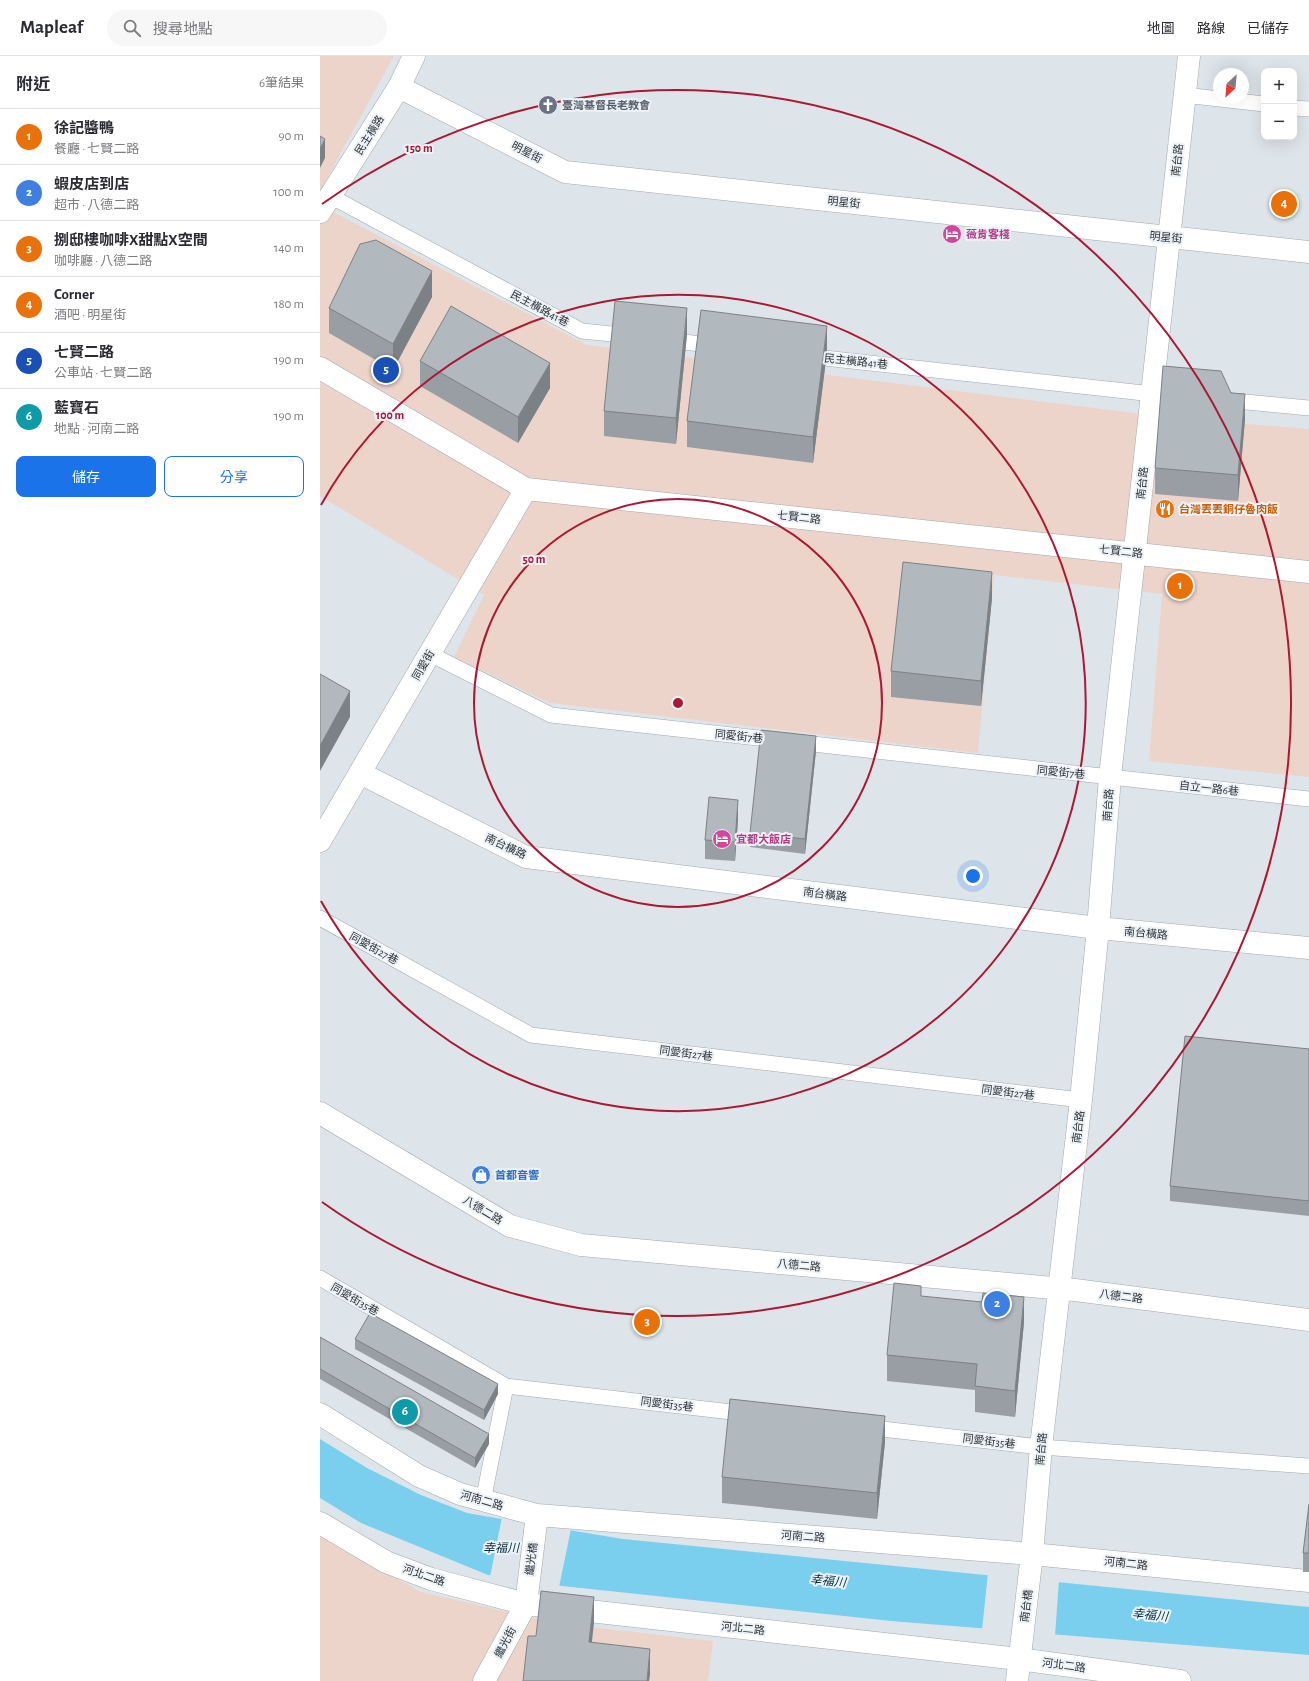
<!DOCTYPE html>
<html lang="zh-TW">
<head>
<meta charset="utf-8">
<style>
	:root { --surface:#fff; --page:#f7f7f7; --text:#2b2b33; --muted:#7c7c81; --line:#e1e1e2; --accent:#1a73e8 }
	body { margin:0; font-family:"Alegreya Sans","Noto Sans TC",sans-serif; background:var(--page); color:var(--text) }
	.controls { position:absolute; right:12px; top:12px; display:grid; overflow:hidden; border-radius:8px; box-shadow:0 4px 16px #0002 }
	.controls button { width:36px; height:36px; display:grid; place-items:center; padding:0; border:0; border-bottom:1px solid var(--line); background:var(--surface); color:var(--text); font:20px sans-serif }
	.compass { position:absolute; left:893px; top:12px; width:36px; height:36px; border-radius:50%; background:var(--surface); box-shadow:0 4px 16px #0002; rotate:206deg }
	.you { position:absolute; left:653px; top:820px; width:14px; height:14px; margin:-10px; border:3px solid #fff; border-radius:50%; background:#1a73e8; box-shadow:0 0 0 6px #1a73e833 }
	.badge { display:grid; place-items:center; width:26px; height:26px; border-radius:50%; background:var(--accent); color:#fff; font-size:13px; font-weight:700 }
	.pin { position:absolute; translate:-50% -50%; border:2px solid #fff; box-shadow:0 1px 4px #0006 }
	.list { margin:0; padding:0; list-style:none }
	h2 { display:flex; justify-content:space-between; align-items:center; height:52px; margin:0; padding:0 16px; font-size:17px }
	h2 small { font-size:13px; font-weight:400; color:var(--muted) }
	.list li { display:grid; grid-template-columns:26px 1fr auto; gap:12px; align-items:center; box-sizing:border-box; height:56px; padding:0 16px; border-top:1px solid var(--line) }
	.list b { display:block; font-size:15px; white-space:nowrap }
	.list p { margin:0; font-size:13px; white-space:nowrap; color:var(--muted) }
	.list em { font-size:13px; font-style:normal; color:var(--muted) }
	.actions { display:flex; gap:8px; padding:12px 16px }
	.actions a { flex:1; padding:9px 0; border:1px solid var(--accent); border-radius:8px; text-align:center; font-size:14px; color:var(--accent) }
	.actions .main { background:var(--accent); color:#fff }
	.icon { flex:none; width:22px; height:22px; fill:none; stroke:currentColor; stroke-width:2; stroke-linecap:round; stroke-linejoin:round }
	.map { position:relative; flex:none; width:989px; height:1625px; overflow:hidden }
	header { display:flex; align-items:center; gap:24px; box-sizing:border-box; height:56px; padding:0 20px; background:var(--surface); border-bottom:1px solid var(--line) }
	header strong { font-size:19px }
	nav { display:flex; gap:22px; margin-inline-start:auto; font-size:14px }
	.search { width:280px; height:36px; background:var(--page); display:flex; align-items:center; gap:10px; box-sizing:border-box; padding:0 14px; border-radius:22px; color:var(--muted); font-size:15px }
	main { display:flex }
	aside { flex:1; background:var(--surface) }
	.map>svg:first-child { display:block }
</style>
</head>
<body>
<header>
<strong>Mapleaf</strong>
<div class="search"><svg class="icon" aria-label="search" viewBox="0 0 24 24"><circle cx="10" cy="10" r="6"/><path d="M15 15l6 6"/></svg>搜尋地點</div>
<nav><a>地圖</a><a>路線</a><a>已儲存</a></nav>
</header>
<main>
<aside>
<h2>附近<small>6筆結果</small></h2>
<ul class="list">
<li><span class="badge" style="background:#e8710a">1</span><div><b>徐記醬鴨</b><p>餐廳 · 七賢二路</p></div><em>90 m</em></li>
<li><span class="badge" style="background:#3f7fe0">2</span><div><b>蝦皮店到店</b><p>超市 · 八德二路</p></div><em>100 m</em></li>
<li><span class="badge" style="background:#e8710a">3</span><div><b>捌邸樓咖啡X甜點X空間</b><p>咖啡廳 · 八德二路</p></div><em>140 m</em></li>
<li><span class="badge" style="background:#e8710a">4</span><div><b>Corner</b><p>酒吧 · 明星街</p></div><em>180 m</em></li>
<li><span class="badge" style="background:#1a4fb4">5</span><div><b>七賢二路</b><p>公車站 · 七賢二路</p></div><em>190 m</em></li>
<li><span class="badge" style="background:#0f9aa8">6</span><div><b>藍寶石</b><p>地點 · 河南二路</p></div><em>190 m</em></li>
</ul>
<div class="actions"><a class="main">儲存</a><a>分享</a></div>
</aside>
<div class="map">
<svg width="989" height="1625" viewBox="0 0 989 1625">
	<rect width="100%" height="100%" fill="#dee5ea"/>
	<path fill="#ecd4cb" d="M 0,0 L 74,0 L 0,135 Z
		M 0,149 L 267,289 L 855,362 L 989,373 L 989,721 L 829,705 L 842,538 L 674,519 L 658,697 L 230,647 L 134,601 L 164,539 L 0,440 Z
		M 0,1479 L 101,1536 L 236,1567 L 393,1585 L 388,1625 L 0,1625 Z"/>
	<path fill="#7acfef" d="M 0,1383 L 47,1412 L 101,1439 L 147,1457 L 176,1462 L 303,1483 L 989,1551 L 989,1599 L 571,1565 L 242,1530 L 168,1519 L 41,1467 L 0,1442 Z"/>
	<path fill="#dee5ea" d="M 182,1461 L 251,1473 L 239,1531 L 170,1521 Z
		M 668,1517 L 739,1524 L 735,1580 L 662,1574 Z"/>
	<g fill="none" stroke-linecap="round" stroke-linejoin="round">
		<g stroke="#a1a8ae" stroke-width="16">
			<path id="lane" d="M 864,39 L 944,48
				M 974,52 L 989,53
				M 10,140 L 262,275 L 311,280
				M 347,284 L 397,290
				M 486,300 L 842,339
				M 906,344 L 989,352
				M 110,598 L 231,659 L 989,743
				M 0,862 L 211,979 L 761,1044
				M 0,1222 L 186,1330 L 429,1358
				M 544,1371 L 721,1391 L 989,1410
				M 163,1445 L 186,1330"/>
		</g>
		<g stroke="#a1a8ae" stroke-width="23">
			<path id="street" d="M 79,31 L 245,116 L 989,196
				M 0,156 L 79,31 L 94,0
				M 40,717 L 206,801 L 778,872 L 989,892
				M 0,785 L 206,433
				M 0,1057 L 190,1170 L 261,1189 L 755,1234 L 989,1264
				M 0,1358 L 99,1420 L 140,1438 L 217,1459 L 712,1498 L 989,1525
				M 0,1467 L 66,1506 L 111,1523 L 206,1548 L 699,1603 L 860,1625
				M 164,1625 L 206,1548 L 217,1459
				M 697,1625 L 712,1498 L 721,1391 L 761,1044 L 778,872 L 790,721 L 869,0"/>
		</g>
		<g stroke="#a1a8ae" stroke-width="23">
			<path id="secondary" d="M 0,312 L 206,433 L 989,516"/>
		</g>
		<use href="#lane" stroke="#fff" stroke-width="15"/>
		<use href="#street" stroke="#fff" stroke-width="22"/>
		<use href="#secondary" stroke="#fff" stroke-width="22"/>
	</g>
	<path fill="#989ea3" d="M 112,241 L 73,314 L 9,277 L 9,252 Z
		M 367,278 L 356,388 L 284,380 L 284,355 Z
		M 507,296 L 493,407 L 367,391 L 367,365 Z
		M 100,305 L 230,332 L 198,387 L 100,330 Z
		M 911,337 L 925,363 L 918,445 L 835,438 L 835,412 Z
		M 672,542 L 661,650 L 571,641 L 571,615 Z
		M 496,695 L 485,798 L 430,791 L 430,777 Z
		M 418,763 L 415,805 L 385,803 L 385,784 Z
		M 989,993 L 989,1160 L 850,1145 L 850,1130 Z
		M 601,1240 L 704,1266 L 695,1361 L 655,1356 L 655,1334 L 567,1325 L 567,1299 Z
		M 0,1281 L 169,1388 L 155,1412 L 0,1323 Z
		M 35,1283 L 178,1338 L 164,1364 L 35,1293 Z
		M 565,1386 L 557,1463 L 402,1447 L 402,1421 Z
		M 989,1448 L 989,1516 L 983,1516 L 983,1497 Z"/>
	<path fill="#7c8185" d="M 5,83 L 5,102 L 0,112 L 0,93 Z
		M 112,215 L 112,241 L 73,314 L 73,288 Z
		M 367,252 L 367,278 L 356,388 L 356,362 Z
		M 507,270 L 507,296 L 493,407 L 493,381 Z
		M 230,307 L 230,332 L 198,387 L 198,361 Z
		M 925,338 L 925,363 L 918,445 L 918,419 Z
		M 672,516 L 672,542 L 661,650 L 661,625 Z
		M 30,635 L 30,661 L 0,715 L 0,690 Z
		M 496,680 L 496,695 L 485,798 L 485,783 Z
		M 418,744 L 418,763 L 415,805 L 415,786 Z
		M 704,1241 L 704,1266 L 695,1361 L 695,1335 Z
		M 178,1328 L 178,1338 L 164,1364 L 164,1354 Z
		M 565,1360 L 565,1386 L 557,1463 L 557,1437 Z
		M 169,1378 L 169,1388 L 155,1412 L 155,1402 Z
		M 274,1541 L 274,1567 L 269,1612 L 269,1586 Z
		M 330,1593 L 330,1619 L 329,1625 L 327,1625 Z"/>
	<path fill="#b1b8be" stroke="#7c8185" d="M 0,80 L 5,83 L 0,93 Z
		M 56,184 L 112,215 L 73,288 L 9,252 L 40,188 Z
		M 295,245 L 367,252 L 356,362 L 284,355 Z
		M 131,250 L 230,307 L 198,361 L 100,305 Z
		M 381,254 L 507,270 L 493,381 L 367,365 Z
		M 843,310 L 901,315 L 911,337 L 925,338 L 918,419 L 835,412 Z
		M 583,506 L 672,516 L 661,625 L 571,615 Z
		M 0,618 L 30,635 L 0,690 Z
		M 441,674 L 496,680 L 485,783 L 430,777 Z
		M 389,741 L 418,744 L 415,786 L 385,784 Z
		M 865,980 L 989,993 L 989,1145 L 850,1130 Z
		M 574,1227 L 601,1230 L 601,1240 L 662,1246 L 663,1237 L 704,1241 L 695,1335 L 655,1330 L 657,1308 L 567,1299 Z
		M 50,1257 L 178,1328 L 164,1354 L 35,1283 Z
		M 0,1281 L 169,1378 L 155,1402 L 0,1313 Z
		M 410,1343 L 565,1360 L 557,1437 L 402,1421 Z
		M 989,1448 L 989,1497 L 983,1497 Z
		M 221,1535 L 274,1541 L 269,1586 L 330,1593 L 327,1625 L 203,1625 L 208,1580 L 216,1580 Z"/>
	<g fill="none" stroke="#ac1734" stroke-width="2">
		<circle cx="358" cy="647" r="204"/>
		<path d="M1 449A408 408 0 1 1 1 845"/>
		<path d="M2 148A613 613 0 1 1 2 1146"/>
	</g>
	<defs>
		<g id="church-disc" transform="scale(1)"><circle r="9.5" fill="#6b7280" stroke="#ebf2f8"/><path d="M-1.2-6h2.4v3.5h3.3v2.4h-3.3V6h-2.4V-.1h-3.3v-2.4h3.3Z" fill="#fff"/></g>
		<g id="hotel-disc" transform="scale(1)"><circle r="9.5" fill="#d1479c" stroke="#ebf2f8"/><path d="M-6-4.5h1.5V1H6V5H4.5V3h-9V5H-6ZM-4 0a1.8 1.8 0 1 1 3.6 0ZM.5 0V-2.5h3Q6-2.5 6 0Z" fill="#fff"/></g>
		<g id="restaurant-disc" transform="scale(1)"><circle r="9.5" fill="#e8710a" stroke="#ebf2f8"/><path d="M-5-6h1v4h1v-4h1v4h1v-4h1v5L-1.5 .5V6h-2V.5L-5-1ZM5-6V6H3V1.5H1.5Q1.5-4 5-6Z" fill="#fff"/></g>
		<g id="shop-disc" transform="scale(1)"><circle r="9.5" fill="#3f7fe0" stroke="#ebf2f8"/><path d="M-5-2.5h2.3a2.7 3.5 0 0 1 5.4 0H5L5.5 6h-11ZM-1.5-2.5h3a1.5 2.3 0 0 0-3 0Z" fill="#fff"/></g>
	</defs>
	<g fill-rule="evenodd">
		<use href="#church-disc" x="228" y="49"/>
		<use href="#hotel-disc" x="632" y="178"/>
		<use href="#restaurant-disc" x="845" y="453"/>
		<use href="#hotel-disc" x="402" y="783"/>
		<use href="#shop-disc" x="161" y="1119"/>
	</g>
	<g text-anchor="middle" stroke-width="4" stroke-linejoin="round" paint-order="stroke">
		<g font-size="11" font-weight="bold" fill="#5b616d" stroke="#ebf2f8" text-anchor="start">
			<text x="242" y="53">臺灣基督長老教會</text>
		</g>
		<g font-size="11" fill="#303335" stroke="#ebf2f8">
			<text transform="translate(49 79) rotate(-58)" y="4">民主橫路</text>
			<text transform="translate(207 96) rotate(27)" y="4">明星街</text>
			<text transform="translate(857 104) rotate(-84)" y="4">南台路</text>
			<text transform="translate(524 146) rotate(6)" y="4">明星街</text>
			<text transform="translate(846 181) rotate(6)" y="4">明星街</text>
			<text transform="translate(220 252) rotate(28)" y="4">民主橫路41巷</text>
			<text transform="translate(536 305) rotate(6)" y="4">民主橫路41巷</text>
			<text transform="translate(822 427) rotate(-84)" y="4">南台路</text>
			<text transform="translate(479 461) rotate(6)" y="4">七賢二路</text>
			<text transform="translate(801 495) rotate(6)" y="4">七賢二路</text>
			<text transform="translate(103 609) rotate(-60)" y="4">同愛街</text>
			<text transform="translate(419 680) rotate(6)" y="4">同愛街7巷</text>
			<text transform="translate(741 716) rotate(6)" y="4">同愛街7巷</text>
			<text transform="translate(889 732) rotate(6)" y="4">自立一路6巷</text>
			<text transform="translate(788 749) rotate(-86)" y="4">南台路</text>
			<text transform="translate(186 790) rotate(25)" y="4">南台橫路</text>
			<text transform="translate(505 838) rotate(7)" y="4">南台橫路</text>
			<text transform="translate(826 877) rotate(5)" y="4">南台橫路</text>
			<text transform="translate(54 892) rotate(29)" y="4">同愛街27巷</text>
			<text transform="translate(366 997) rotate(7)" y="4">同愛街27巷</text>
			<text transform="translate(688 1036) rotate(7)" y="4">同愛街27巷</text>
			<text transform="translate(758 1071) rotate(-83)" y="4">南台路</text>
			<text transform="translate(163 1154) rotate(31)" y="4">八德二路</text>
			<text transform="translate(479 1209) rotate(5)" y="4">八德二路</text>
			<text transform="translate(801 1240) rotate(7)" y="4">八德二路</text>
			<text transform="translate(35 1243) rotate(30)" y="4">同愛街35巷</text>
			<text transform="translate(347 1348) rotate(7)" y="4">同愛街35巷</text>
			<text transform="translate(669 1385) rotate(7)" y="4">同愛街35巷</text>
			<text transform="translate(721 1393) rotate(-85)" y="4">南台路</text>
			<text transform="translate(162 1444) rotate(16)" y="4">河南二路</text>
			<text transform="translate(483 1480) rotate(4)" y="4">河南二路</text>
			<text transform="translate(211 1503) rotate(-83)" y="4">繼光橋</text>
			<text transform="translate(806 1507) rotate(6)" y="4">河南二路</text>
			<text transform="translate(104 1519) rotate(19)" y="4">河北二路</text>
			<text transform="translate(706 1550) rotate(-83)" y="4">南台橋</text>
			<text transform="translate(423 1572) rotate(6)" y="4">河北二路</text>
			<text transform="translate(185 1586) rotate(-62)" y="4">繼光街</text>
			<text transform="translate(744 1609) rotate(8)" y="4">河北二路</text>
		</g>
		<g font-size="11" font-weight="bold" fill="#b23c85" stroke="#ebf2f8" text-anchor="start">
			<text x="646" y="182">薇肯客棧</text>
			<text x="416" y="787">宜都大飯店</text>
		</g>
		<g font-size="11" font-weight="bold" fill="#c56008" stroke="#ebf2f8" text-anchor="start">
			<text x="859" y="457">台灣丟丟銅仔魯肉飯</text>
		</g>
		<g font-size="11" font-weight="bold" fill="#366cbe" stroke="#ebf2f8" text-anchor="start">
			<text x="175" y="1123">首都音響</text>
		</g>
		<g font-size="12" font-style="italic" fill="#08313e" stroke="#ebf2f8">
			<text x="181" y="1496">幸福川</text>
			<text transform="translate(508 1525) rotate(6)" y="4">幸福川</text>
			<text transform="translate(830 1559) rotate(6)" y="4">幸福川</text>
		</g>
	</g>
	<circle cx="358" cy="647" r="6" fill="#ac1734" stroke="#ebf2f8" stroke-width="2"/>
	<g font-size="12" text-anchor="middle" font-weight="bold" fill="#ac1734" stroke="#ebf2f8" stroke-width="4" stroke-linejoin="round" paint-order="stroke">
		<text x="99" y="96">150 m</text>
		<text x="70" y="363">100 m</text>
		<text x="214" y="507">50 m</text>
	</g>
</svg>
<div class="controls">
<button>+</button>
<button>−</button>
</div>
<svg class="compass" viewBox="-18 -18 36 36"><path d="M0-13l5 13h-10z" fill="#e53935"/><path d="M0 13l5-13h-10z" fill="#7c7c81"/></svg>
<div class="you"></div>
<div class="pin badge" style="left:860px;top:530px;background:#e8710a">1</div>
<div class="pin badge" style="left:677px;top:1248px;background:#3f7fe0">2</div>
<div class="pin badge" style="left:327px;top:1266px;background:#e8710a">3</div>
<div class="pin badge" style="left:964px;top:148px;background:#e8710a">4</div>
<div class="pin badge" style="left:66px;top:314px;background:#1a4fb4">5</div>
<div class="pin badge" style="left:85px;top:1356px;background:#0f9aa8">6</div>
</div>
</main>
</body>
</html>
